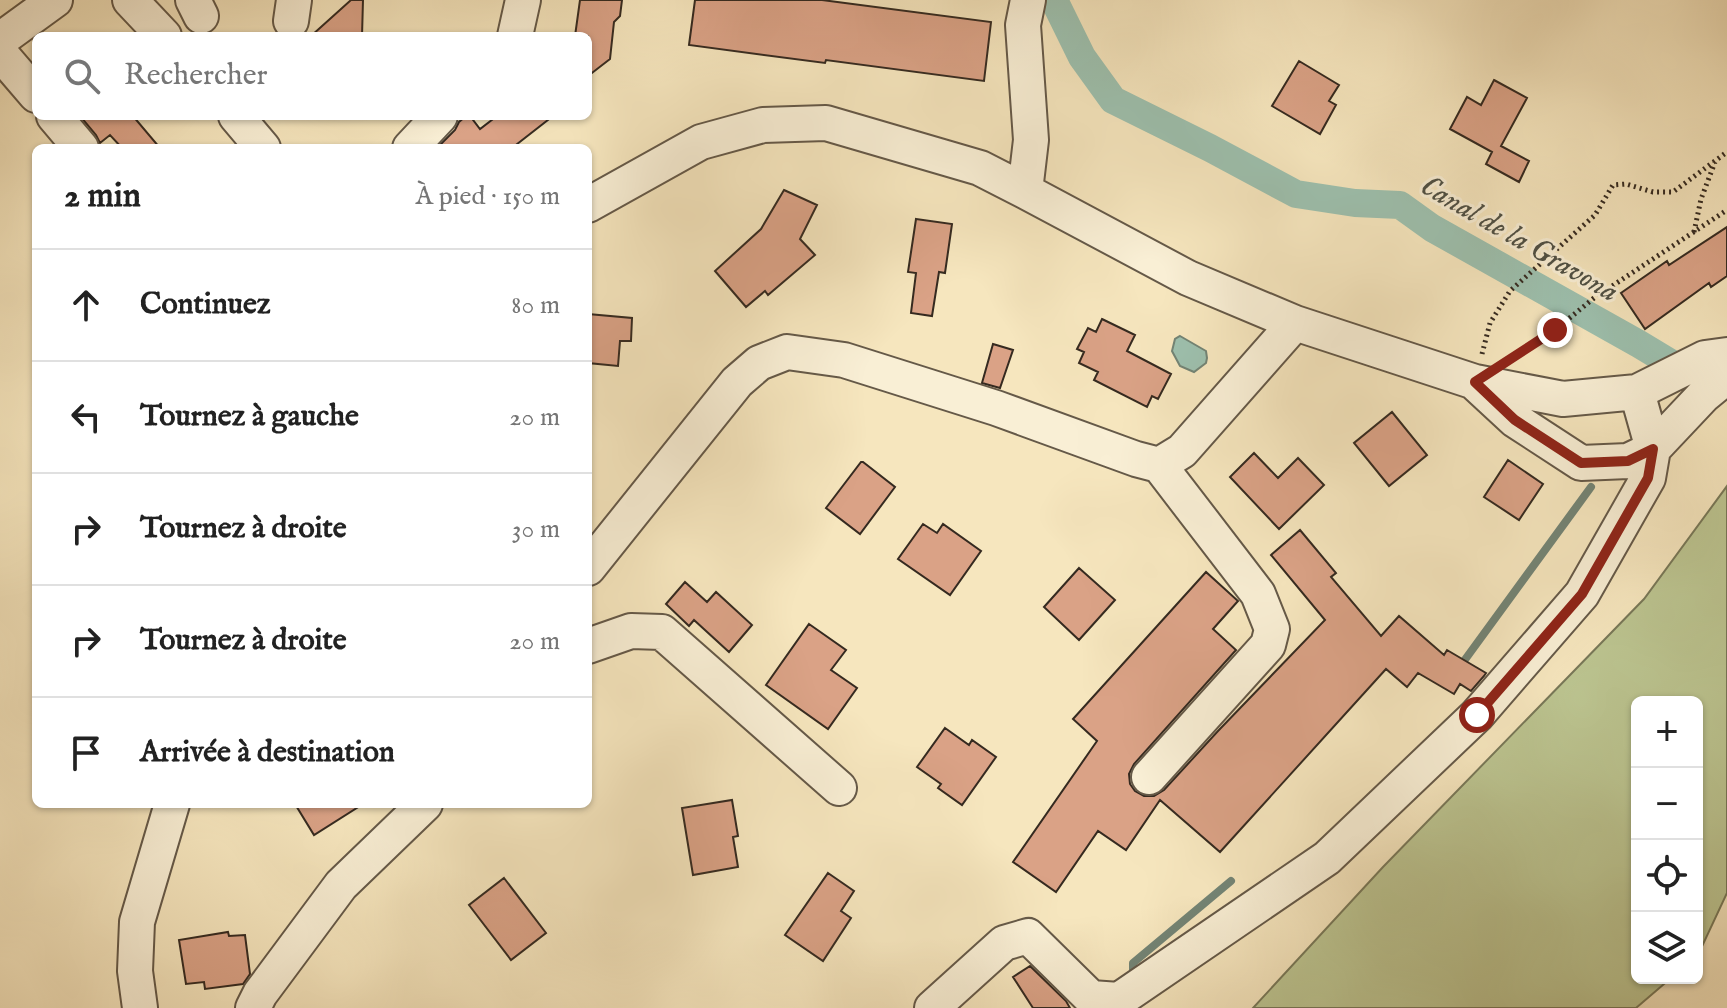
<!DOCTYPE html>
<html lang="fr">
<head>
<meta charset="utf-8">
<style>
	:root { --surface:#fff; --page:#f2f2f2; --text:#222; --muted:#767676; --line:#e0e0e0 }
	body { margin:0; font-family:"IM FELL English",serif; background:var(--page); color:var(--text) }
	.controls { position:absolute; right:24px; bottom:24px; display:grid; overflow:hidden; border-radius:12px; box-shadow:0 2px 6px #0004 }
	.controls button { width:72px; height:72px; display:grid; place-items:center; padding:0; border:0; border-bottom:2px solid var(--line); background:var(--surface); color:var(--text); font:40px sans-serif }
	.stop { position:absolute; width:24px; height:24px; margin:-18px; border:6px solid #8f2418; border-radius:50%; background:#fff }
	.stop.end { background:#8f2418; border-color:#fff; box-shadow:0 2px 8px #0008 }
	.list { margin:0; padding:0; list-style:none }
	h2 { display:flex; justify-content:space-between; align-items:center; height:104px; margin:0; padding:0 32px; font-size:34px }
	h2 small { font-size:26px; font-weight:400; color:var(--muted) }
	.list li { display:grid; grid-template-columns:52px 1fr auto; gap:24px; align-items:center; box-sizing:border-box; height:112px; padding:0 32px; border-top:2px solid var(--line) }
	.list b { display:block; font-size:30px; white-space:nowrap }
	.list em { font-size:26px; font-style:normal; color:var(--muted) }
	.icon { flex:none; width:44px; height:44px; fill:none; stroke:currentColor; stroke-width:2; stroke-linecap:round; stroke-linejoin:round }
	.map { position:relative; flex:none; width:1727px; height:1008px; overflow:hidden }
	.search { position:absolute; background:var(--surface); box-shadow:0 2px 6px #0004; left:32px; top:32px; width:560px; height:88px; display:flex; align-items:center; gap:20px; box-sizing:border-box; padding:0 28px; border-radius:12px; color:var(--muted); font-size:30px }
	.panel { position:absolute; background:var(--surface); box-shadow:0 2px 6px #0004; left:32px; top:144px; width:560px; height:664px; border-radius:12px }
	.map>svg:first-child { display:block }
</style>
</head>
<body>
<div class="map">
<svg width="1727" height="1008" viewBox="0 0 1727 1008">
	<rect width="100%" height="100%" fill="#f6e6be"/>
	<filter id="stains"><feTurbulence type="fractalNoise" baseFrequency=".0025" numOctaves="4"/><feColorMatrix values="0 0 0 0 .2 0 0 0 0 .09 0 0 0 0 .02 0 0 0 .5 -.17"/></filter>
	<radialGradient id="worn" r=".72"><stop offset=".6" stop-color="#630" stop-opacity="0"/><stop offset="1" stop-color="#630" stop-opacity=".3"/></radialGradient>
	<path fill="#bcc591" stroke="#787858" stroke-width="2" d="M 1727,486 L 1727,893 L 1698,955 L 1697,956 L 1697,702 L 1637,702 L 1637,978 L 1671,978 L 1636,1008 L 1253,1008 L 1383,867 L 1644,599 Z"/>
	<path fill="#9dc0ae" stroke="#738475" stroke-width="2" d="M 1180,336 L 1206,351 L 1207,358 L 1206,363 L 1194,372 L 1180,366 L 1172,351 L 1175,339 Z"/>
	<g fill="none" stroke-linecap="round" stroke-linejoin="round">
		<path stroke="#738475" stroke-width="8" d="M 1464,661 L 1591,487
			M 1133,979 L 1133,963 L 1231,881"/>
		<path stroke="#9dc0ae" stroke-width="28" d="M 1054,0 L 1082,57 L 1113,100 L 1210,148 L 1296,194 L 1355,203 L 1400,205 L 1432,228 L 1639,344 L 1697,379"/>
	</g>
	<path fill="#daa286" stroke="#352a20" stroke-width="2" d="M 351,0 L 363,0 L 362,36 L 311,36 Z
		M 580,0 L 622,0 L 620,16 L 614,22 L 610,59 L 588,76 L 588,36 L 575,36 Z
		M 695,0 L 822,0 L 991,22 L 984,81 L 826,60 L 825,63 L 689,45 Z
		M 1299,61 L 1339,85 L 1329,101 L 1336,105 L 1320,134 L 1272,106 Z
		M 1494,80 L 1527,98 L 1501,146 L 1529,161 L 1519,182 L 1486,164 L 1492,152 L 1450,129 L 1467,97 L 1481,105 Z
		M 80,116 L 133,116 L 160,148 L 122,148 L 110,135 L 100,143 L 96,135 Z
		M 466,116 L 470,116 L 480,129 L 497,116 L 553,116 L 512,148 L 437,148 L 455,130 L 459,122 Z
		M 784,190 L 817,205 L 800,239 L 815,255 L 768,295 L 765,291 L 746,307 L 715,271 L 761,229 Z
		M 916,219 L 952,224 L 945,273 L 939,272 L 932,316 L 911,313 L 916,273 L 908,272 Z
		M 1727,227 L 1727,276 L 1711,287 L 1709,283 L 1645,329 L 1621,293 L 1667,261 L 1669,265 Z
		M 588,314 L 632,318 L 631,341 L 620,341 L 618,366 L 588,363 Z
		M 1102,319 L 1135,335 L 1127,351 L 1171,374 L 1158,399 L 1152,396 L 1147,407 L 1094,380 L 1098,372 L 1079,363 L 1084,352 L 1077,349 L 1088,328 L 1096,332 Z
		M 993,344 L 1013,350 L 1000,388 L 982,383 Z
		M 1392,412 L 1427,455 L 1389,486 L 1354,443 Z
		M 1254,453 L 1278,478 L 1298,458 L 1324,485 L 1279,529 L 1230,477 Z
		M 1508,460 L 1543,484 L 1519,520 L 1484,497 Z
		M 861,462 L 863,462 L 895,487 L 860,534 L 826,508 Z
		M 923,524 L 937,533 L 943,524 L 981,551 L 950,595 L 898,559 Z
		M 1300,530 L 1336,573 L 1331,577 L 1381,636 L 1399,616 L 1444,655 L 1447,650 L 1486,673 L 1484,676 L 1471,691 L 1460,684 L 1454,694 L 1418,673 L 1407,687 L 1386,669 L 1220,852 L 1160,800 L 1126,850 L 1098,831 L 1056,892 L 1013,862 L 1097,741 L 1073,719 L 1206,572 L 1238,601 L 1213,629 L 1236,650 L 1134,764 L 1129,774 L 1130,784 L 1135,791 L 1144,796 L 1154,796 L 1164,790 L 1218,731 L 1325,620 L 1271,555 Z
		M 1079,568 L 1115,600 L 1079,640 L 1044,607 Z
		M 685,582 L 707,602 L 716,592 L 752,625 L 729,652 L 694,620 L 689,626 L 666,604 Z
		M 809,624 L 846,650 L 831,670 L 857,688 L 828,729 L 766,685 Z
		M 945,728 L 969,745 L 972,740 L 996,757 L 962,805 L 938,788 L 941,784 L 917,767 Z
		M 732,800 L 738,836 L 733,837 L 738,867 L 693,875 L 682,808 Z
		M 295,804 L 363,804 L 314,835 Z
		M 828,873 L 854,891 L 841,911 L 851,918 L 823,961 L 785,935 Z
		M 504,878 L 546,933 L 511,960 L 469,905 Z
		M 228,932 L 229,936 L 245,935 L 250,974 L 243,984 L 205,989 L 204,982 L 186,984 L 179,940 Z
		M 1030,966 L 1066,1001 L 1070,1008 L 1033,1008 L 1013,977 Z"/>
	<g fill="none" stroke-linecap="round" stroke-linejoin="round">
		<g stroke="#655948" stroke-width="38">
			<path id="minor" d="M 130,0 L 164,36
				M 193,0 L 201,16
				M 291,21 L 294,0
				M 515,36 L 523,0
				M 0,40 L 55,0
				M 0,53 L 36,95
				M 54,116 L 81,148
				M 236,116 L 263,148
				M 410,148 L 440,116
				M 1025,191 L 1031,140 L 1023,25 L 1028,0
				M 588,205 L 701,142 L 763,125 L 826,123 L 980,168 L 1025,191 L 1188,278 L 1295,323 L 1475,382 L 1563,399 L 1637,392 L 1705,358 L 1727,355
				M 1475,383 L 1515,420 L 1581,463 L 1628,461 L 1653,449 L 1703,396 L 1727,376
				M 588,568 L 737,382 L 759,363 L 787,352 L 844,360 L 996,408 L 1136,459 L 1159,465 L 1182,451 L 1295,323
				M 588,646 L 631,631 L 662,632 L 839,788
				M 1149,777 L 1268,645 L 1272,629 L 1258,594 L 1159,465
				M 140,1008 L 135,971 L 137,922 L 172,804
				M 253,1008 L 260,994 L 341,885 L 425,804
				M 932,1008 L 1004,943 L 1028,936 L 1091,998 L 1119,1000 L 1327,858 L 1477,715 L 1582,594 L 1648,478 L 1653,449 L 1637,392"/>
		</g>
		<path stroke="#352a20" stroke-width="5" stroke-dasharray="2 4" stroke-linecap="butt" d="M 1694,232 L 1701,199 L 1715,162
			M 1482,354 L 1490,323 L 1510,291 L 1595,215 L 1613,185 L 1626,184 L 1653,192 L 1673,192 L 1727,152
			M 1510,359 L 1555,330 L 1594,298 L 1727,210"/>
		<use href="#minor" stroke="#f9efd5" stroke-width="34"/>
	</g>
	<g fill="none" stroke-linecap="round" stroke-linejoin="round">
		<path stroke="#8f2418" stroke-width="10" d="M 1477,715 L 1582,594 L 1648,478 L 1653,449 L 1628,461 L 1581,463 L 1515,420 L 1475,382 L 1555,330"/>
	</g>
	<g text-anchor="middle" stroke-width="6" stroke-linejoin="round" paint-order="stroke">
		<g font-size="30" font-style="italic" fill="#4f5044" stroke="#f9efd5">
			<text transform="translate(1520 238) rotate(30)" y="10">Canal de la Gravona</text>
		</g>
	</g>
	<rect width="100%" height="100%" filter="url(#stains)"/>
	<rect width="100%" height="100%" fill="url(#worn)"/>
</svg>
<div class="controls">
<button>+</button>
<button>−</button>
<button><svg class="icon" aria-label="locate" viewBox="0 0 24 24"><circle cx="12" cy="12" r="6"/><path d="M12 2v4M12 18v4M2 12h4M18 12h4"/></svg></button>
<button><svg class="icon" aria-label="layers" viewBox="0 0 24 24"><path d="M12 4l9 5-9 5-9-5zM3 14l9 5 9-5"/></svg></button>
</div>
<div class="stop" style="left:1477px;top:715px"></div>
<div class="stop end" style="left:1555px;top:330px"></div>
<div class="search"><svg class="icon" aria-label="search" viewBox="0 0 24 24"><circle cx="10" cy="10" r="6"/><path d="M15 15l6 6"/></svg>Rechercher</div>
<section class="panel">
<h2>2 min<small>À pied · 150 m</small></h2>
<ul class="list">
<li><svg class="icon" aria-label="ahead" viewBox="0 0 24 24"><path d="M12 20V5M6 11l6-6 6 6"/></svg><div><b>Continuez</b></div><em>80 m</em></li>
<li><svg class="icon" aria-label="left" viewBox="0 0 24 24"><path d="M17 20v-9H6M10 6l-5 5 5 5"/></svg><div><b>Tournez à gauche</b></div><em>20 m</em></li>
<li><svg class="icon" aria-label="right" viewBox="0 0 24 24"><path d="M7 20v-9h11M14 6l5 5-5 5"/></svg><div><b>Tournez à droite</b></div><em>30 m</em></li>
<li><svg class="icon" aria-label="right" viewBox="0 0 24 24"><path d="M7 20v-9h11M14 6l5 5-5 5"/></svg><div><b>Tournez à droite</b></div><em>20 m</em></li>
<li><svg class="icon" aria-label="arrive" viewBox="0 0 24 24"><path d="M6 21V4h12l-3 4 3 4H6"/></svg><div><b>Arrivée à destination</b></div></li>
</ul>
</section>
</div>
</body>
</html>
